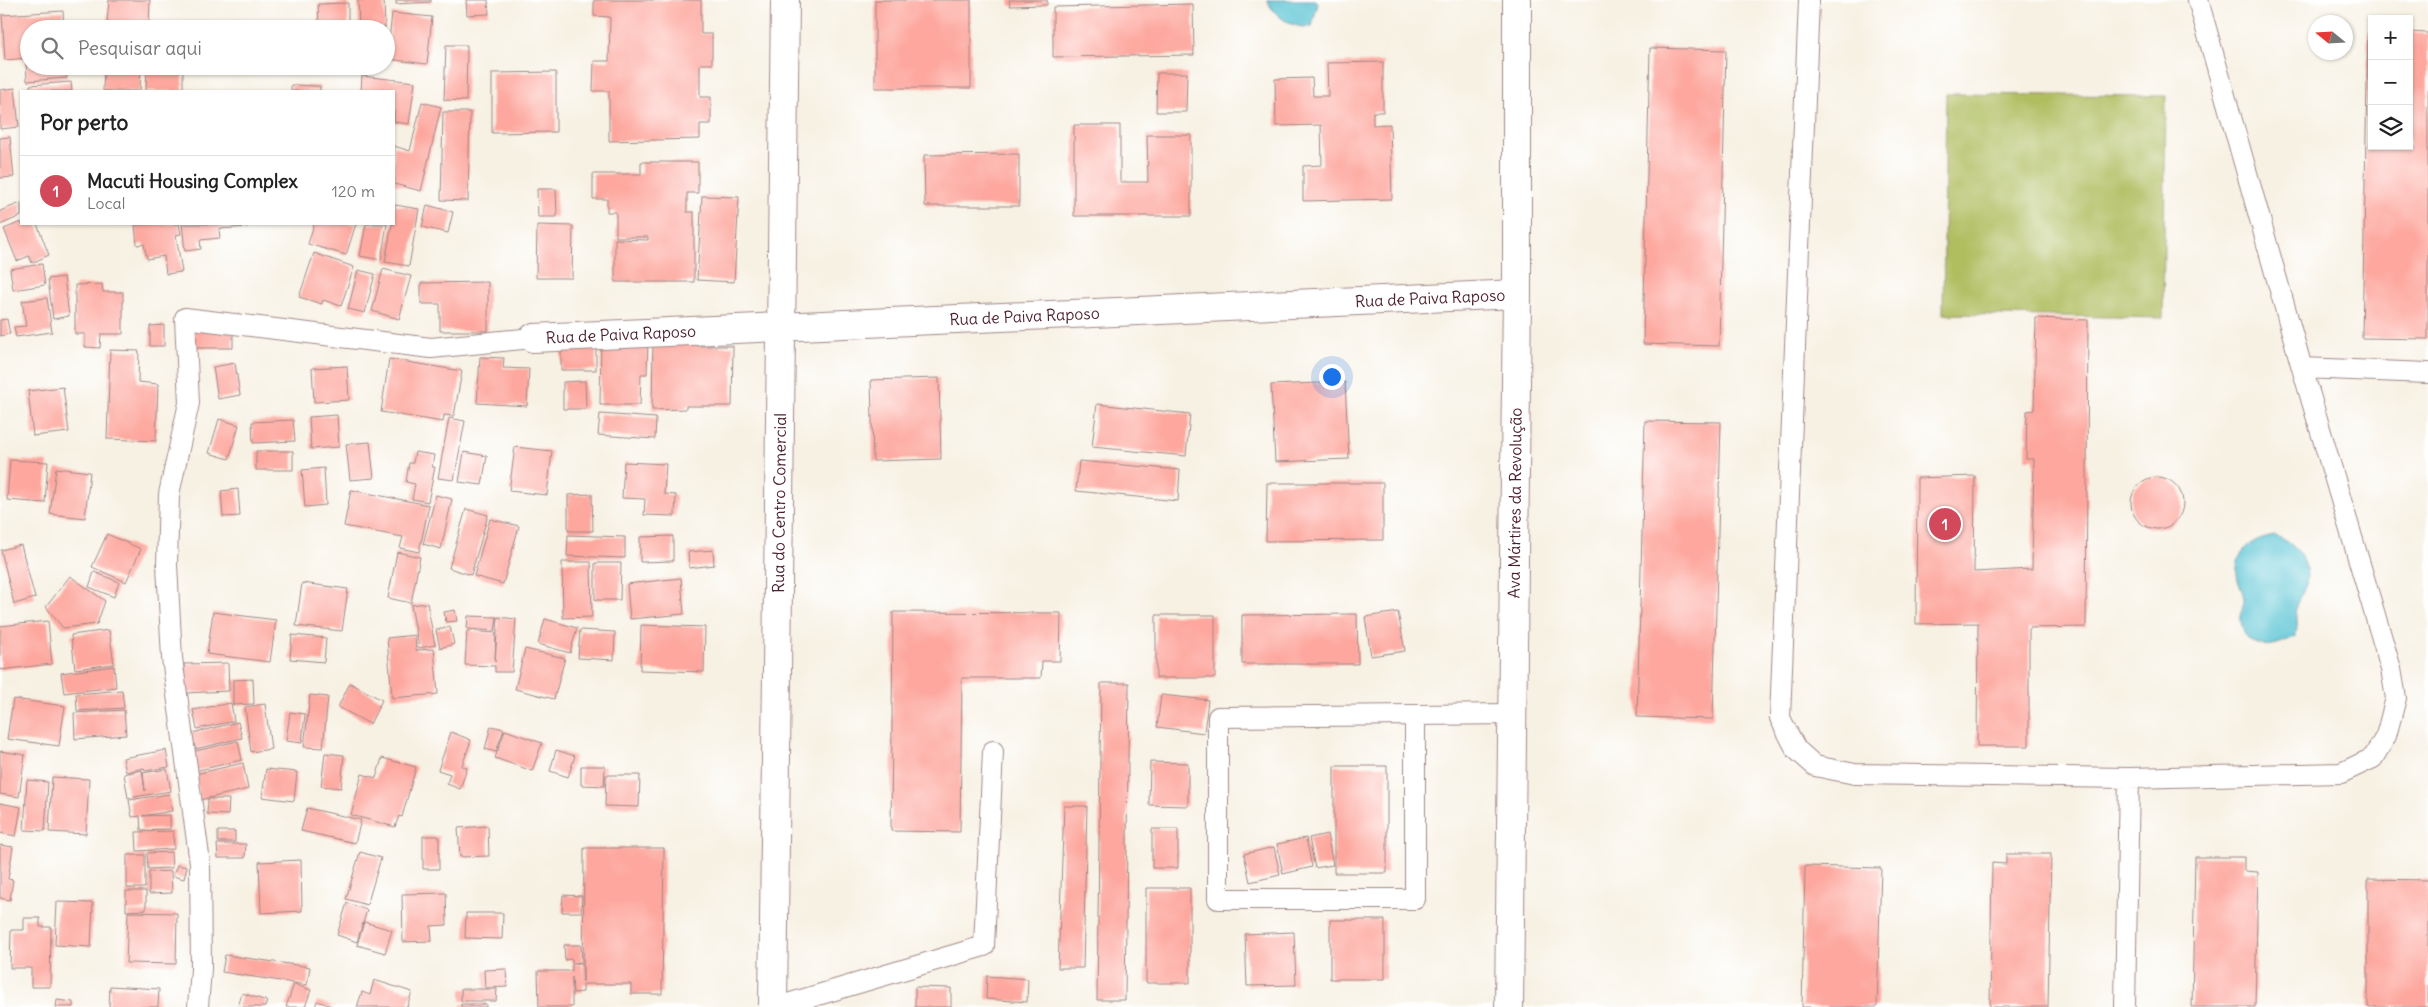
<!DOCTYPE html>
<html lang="pt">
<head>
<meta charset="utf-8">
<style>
	:root { --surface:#fff; --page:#f6f6f6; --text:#222; --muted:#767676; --line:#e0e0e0; --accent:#d1495b }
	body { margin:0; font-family:Delius,sans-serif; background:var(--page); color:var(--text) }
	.controls { position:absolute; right:15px; top:15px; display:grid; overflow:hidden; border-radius:0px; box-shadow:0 1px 4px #0004 }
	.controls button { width:45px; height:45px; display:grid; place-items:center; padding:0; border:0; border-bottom:1px solid var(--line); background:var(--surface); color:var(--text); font:25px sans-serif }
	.compass { position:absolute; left:2308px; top:15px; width:45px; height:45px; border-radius:50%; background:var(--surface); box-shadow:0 1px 4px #0004; rotate:288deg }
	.you { position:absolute; left:1331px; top:376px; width:18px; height:18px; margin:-12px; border:4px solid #fff; border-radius:50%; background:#1a73e8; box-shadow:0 0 0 8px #1a73e833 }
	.badge { display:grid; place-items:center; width:32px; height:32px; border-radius:50%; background:var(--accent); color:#fff; font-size:16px; font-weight:700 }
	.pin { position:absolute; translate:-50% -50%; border:2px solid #fff; box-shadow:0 1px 5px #0006 }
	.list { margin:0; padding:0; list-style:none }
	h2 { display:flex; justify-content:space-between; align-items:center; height:65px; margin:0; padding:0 20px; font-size:21px }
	h2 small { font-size:16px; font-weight:400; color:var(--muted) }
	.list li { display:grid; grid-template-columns:32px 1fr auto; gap:15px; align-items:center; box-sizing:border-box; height:70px; padding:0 20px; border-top:1px solid var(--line) }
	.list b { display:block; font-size:19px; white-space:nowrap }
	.list p { margin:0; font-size:16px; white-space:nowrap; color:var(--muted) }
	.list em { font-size:16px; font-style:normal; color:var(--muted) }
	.icon { flex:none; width:28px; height:28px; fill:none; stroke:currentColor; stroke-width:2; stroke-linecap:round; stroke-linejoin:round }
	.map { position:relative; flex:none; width:2428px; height:1007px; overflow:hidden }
	.search { position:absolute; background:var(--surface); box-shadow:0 1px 4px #0004; left:20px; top:20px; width:375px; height:55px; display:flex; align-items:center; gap:12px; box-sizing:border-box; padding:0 18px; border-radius:28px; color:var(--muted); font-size:19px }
	.panel { position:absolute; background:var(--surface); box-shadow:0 1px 4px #0004; left:20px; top:90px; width:375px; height:135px; border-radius:0px }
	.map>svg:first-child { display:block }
</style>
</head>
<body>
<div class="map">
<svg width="2428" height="1007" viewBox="0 0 2428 1007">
	<rect width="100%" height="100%" fill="#fff"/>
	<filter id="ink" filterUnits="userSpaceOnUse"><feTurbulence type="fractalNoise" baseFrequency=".02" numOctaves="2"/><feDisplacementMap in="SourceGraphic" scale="10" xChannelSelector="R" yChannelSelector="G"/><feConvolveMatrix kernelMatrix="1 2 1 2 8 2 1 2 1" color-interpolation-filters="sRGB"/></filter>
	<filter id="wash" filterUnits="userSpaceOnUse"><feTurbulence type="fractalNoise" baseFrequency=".0096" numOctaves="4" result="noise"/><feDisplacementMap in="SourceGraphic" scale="20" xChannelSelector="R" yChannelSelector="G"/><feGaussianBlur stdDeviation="1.12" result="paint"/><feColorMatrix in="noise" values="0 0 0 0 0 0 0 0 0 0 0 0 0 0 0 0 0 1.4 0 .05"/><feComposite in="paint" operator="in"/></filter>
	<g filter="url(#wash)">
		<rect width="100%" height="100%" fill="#f7f1e3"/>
		<path fill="#b0be60" stroke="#7d6e46" d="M 1946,94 L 2166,96 L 2163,318 L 1943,314 Z"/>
		<path fill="#5ac4d4" stroke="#527280" d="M 1267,0 L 1316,0 L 1318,4 L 1312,26 C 1296,31 1273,16 1267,0 Z
			M 2275,536 C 2295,542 2311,562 2306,584 C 2304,591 2298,598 2297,605 C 2295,617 2300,621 2295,636 C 2274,649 2246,653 2241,621 C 2240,614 2243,608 2244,601 C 2244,592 2238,584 2237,575 C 2235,550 2254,539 2275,536 Z"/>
		<g id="blocks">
			<path fill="#fda79e" d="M 109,0 L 150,0 L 149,25 L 107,22 Z
				M 358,0 L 384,0 L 385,28 L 359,29 Z
				M 396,0 L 431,0 L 431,2 L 396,4 Z
				M 466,0 L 488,0 L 489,14 L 467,15 Z
				M 594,0 L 701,0 L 701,34 L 712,34 L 712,64 L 700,64 L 700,97 L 711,97 L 711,124 L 700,124 L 700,139 L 609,141 L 609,91 L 593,91 L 594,61 L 609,61 L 610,17 L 594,16 Z
				M 875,0 L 971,0 L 971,88 L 875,88 Z
				M 1009,0 L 1047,0 L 1047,5 L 1010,6 Z
				M 348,3 L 348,29 L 319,29 L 318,4 Z
				M 1193,4 L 1194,55 L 1053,57 L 1053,7 Z
				M 63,11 L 64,29 L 29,29 L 29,58 L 5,60 L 2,15 Z
				M 392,13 L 432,17 L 427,64 L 387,59 Z
				M 2368,32 L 2372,32 L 2372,146 L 2409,146 L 2409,32 L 2428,33 L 2428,339 L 2362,338 Z
				M 446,45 L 467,45 L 466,101 L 444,100 Z
				M 1650,48 L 1726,50 L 1719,346 L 1643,344 Z
				M 26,60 L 29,60 L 29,66 L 66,66 L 67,78 L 27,81 Z
				M 1383,62 L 1383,112 L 1373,112 L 1373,125 L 1390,124 L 1392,199 L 1303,201 L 1303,166 L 1322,165 L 1321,125 L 1276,126 L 1275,79 L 1312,78 L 1313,96 L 1328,96 L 1327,63 Z
				M 104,66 L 141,66 L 140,91 L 103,91 Z
				M 147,66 L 183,66 L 183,91 L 146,91 Z
				M 556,72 L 556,132 L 492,133 L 492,73 Z
				M 1157,73 L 1187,73 L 1186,112 L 1156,112 Z
				M 362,76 L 415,82 L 409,124 L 394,122 L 394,91 L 361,91 Z
				M 71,82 L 72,91 L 30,91 L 30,85 Z
				M 291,85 L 320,86 L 320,91 L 291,91 Z
				M 15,88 L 19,127 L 0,129 L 0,90 Z
				M 422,102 L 441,107 L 421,191 L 394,184 L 394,146 L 410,151 Z
				M 443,112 L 470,112 L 468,201 L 441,200 Z
				M 1074,125 L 1120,125 L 1120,182 L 1148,182 L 1147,135 L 1191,135 L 1191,216 L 1074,216 Z
				M 10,137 L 14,177 L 0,178 L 0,138 Z
				M 1019,154 L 1019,206 L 925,206 L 924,155 Z
				M 641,162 L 698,162 L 698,193 L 687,193 L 687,212 L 694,212 L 694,282 L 615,282 L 615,239 L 648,240 L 648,237 L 616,237 L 616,212 L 607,212 L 607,199 L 593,199 L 593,174 L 641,174 Z
				M 537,189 L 556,189 L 557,217 L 538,217 Z
				M 702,196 L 739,197 L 734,282 L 697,280 Z
				M 21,203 L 21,216 L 0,225 L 0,211 Z
				M 395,205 L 419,209 L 409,266 L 385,262 L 392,224 L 394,224 Z
				M 427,205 L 453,212 L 448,233 L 422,227 Z
				M 21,222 L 21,224 L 37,224 L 49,255 L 32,263 L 29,256 L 17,261 L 4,229 Z
				M 145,224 L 179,224 L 181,234 L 176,235 L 182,272 L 166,274 L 164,256 L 147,259 L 144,244 L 137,245 L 135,225 Z
				M 182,224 L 246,224 L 247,227 L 219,229 L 220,238 L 200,240 L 201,249 L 185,251 Z
				M 314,224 L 356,224 L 346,255 L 308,244 Z
				M 366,224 L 387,224 L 381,260 L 360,256 Z
				M 537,225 L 573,226 L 572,278 L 536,278 Z
				M 314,253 L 354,267 L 341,306 L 323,300 L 322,304 L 299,297 Z
				M 42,264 L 45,285 L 13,290 L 10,269 Z
				M 383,269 L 411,276 L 399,319 L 372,311 Z
				M 358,270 L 375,274 L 365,313 L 348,309 Z
				M 64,277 L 69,316 L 53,319 L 48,279 Z
				M 488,282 L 488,331 L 440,331 L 440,304 L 421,304 L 421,283 Z
				M 102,284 L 103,292 L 123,292 L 123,334 L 101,334 L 100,348 L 85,347 L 85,334 L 75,334 L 75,285 Z
				M 47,298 L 52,332 L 16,337 L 14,327 L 26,326 L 22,301 Z
				M 2036,318 L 2088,320 L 2086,627 L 2029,628 L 2029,746 L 1977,746 L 1978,623 L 1916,624 L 1917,478 L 1975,476 L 1974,572 L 2032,569 L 2034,459 L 2026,459 L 2027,411 L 2034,410 Z
				M 7,319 L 10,334 L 0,336 L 0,320 Z
				M 164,325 L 164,346 L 150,346 L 150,326 Z
				M 193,329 L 233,329 L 233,348 L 193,348 Z
				M 653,338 L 697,339 L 697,346 L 733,346 L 732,406 L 686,406 L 686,409 L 652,410 Z
				M 601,339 L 648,340 L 647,374 L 641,374 L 640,405 L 600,405 Z
				M 596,346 L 596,370 L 561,370 L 561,347 Z
				M 110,350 L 139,351 L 138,382 L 158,384 L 156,441 L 107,439 Z
				M 480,357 L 504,358 L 503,368 L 529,369 L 527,406 L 477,403 Z
				M 389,359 L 462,371 L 454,416 L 444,415 L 443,422 L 381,412 Z
				M 235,363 L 240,395 L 218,399 L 213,367 Z
				M 347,366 L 349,400 L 314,402 L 312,368 Z
				M 939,378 L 941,459 L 873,461 L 871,380 Z
				M 585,381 L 586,409 L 563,409 L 563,382 Z
				M 1345,382 L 1349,459 L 1275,462 L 1271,385 Z
				M 63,387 L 69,432 L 33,436 L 28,391 Z
				M 1097,404 L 1190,414 L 1186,456 L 1092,447 Z
				M 600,414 L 656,418 L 655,439 L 598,435 Z
				M 337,415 L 339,447 L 311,449 L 309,417 Z
				M 449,418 L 465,421 L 454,480 L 438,478 Z
				M 219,419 L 239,425 L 229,459 L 209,453 Z
				M 293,420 L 295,441 L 253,443 L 252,422 Z
				M 1645,421 L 1721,422 L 1713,719 L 1637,717 Z
				M 370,442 L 374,478 L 350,480 L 346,444 Z
				M 515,447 L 552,451 L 547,495 L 509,491 Z
				M 256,451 L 293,451 L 293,470 L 256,470 Z
				M 415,452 L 434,455 L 432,467 L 435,467 L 428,502 L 412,499 L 415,484 L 406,482 L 409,463 L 413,463 Z
				M 464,452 L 487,456 L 482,485 L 459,482 Z
				M 10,460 L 48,462 L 45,503 L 7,500 Z
				M 1079,461 L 1180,470 L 1178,501 L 1076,491 Z
				M 624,462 L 666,464 L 664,494 L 676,495 L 675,516 L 644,515 L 645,499 L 622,498 Z
				M 56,468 L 90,472 L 85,518 L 50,514 Z
				M 324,468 L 326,505 L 305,507 L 302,470 Z
				M2131 503a26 26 0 1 1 52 0a26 26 0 1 1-52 0Z
				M 1267,483 L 1383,483 L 1383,540 L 1266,541 Z
				M 238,489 L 240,516 L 223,517 L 221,491 Z
				M 351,490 L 429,505 L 419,552 L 400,548 L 403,537 L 344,526 Z
				M 592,494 L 593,531 L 568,531 L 568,495 Z
				M 436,495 L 452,499 L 441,549 L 423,544 Z
				M 466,509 L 488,515 L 471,575 L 449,568 Z
				M 490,519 L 519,526 L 503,584 L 474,576 Z
				M 107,534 L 141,549 L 126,582 L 92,567 Z
				M 568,535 L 625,537 L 625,558 L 567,556 Z
				M 673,536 L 673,561 L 640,562 L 640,537 Z
				M 21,545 L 35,598 L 14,604 L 1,550 Z
				M 713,550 L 714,565 L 689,568 L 688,552 Z
				M 397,552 L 420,557 L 411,603 L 388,598 Z
				M 562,562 L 591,562 L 592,617 L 563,618 Z
				M 595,563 L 621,563 L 620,600 L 595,600 Z
				M 94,572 L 119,582 L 114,597 L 89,587 Z
				M 70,576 L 105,601 L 97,624 L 63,628 L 46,607 Z
				M 681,578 L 684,614 L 630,619 L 627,584 Z
				M 302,583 L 348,589 L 342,631 L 296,626 Z
				M 427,603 L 435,645 L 419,648 L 411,605 Z
				M 455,610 L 457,621 L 446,622 L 444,612 Z
				M 213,612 L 276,620 L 270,662 L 207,654 Z
				M 893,612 L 1061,613 L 1060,661 L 1042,661 L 1041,678 L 962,678 L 960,832 L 891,831 Z
				M 1398,612 L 1405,651 L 1371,656 L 1365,617 Z
				M 1357,614 L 1358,664 L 1242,664 L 1242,615 Z
				M 1156,615 L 1215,615 L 1215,678 L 1156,678 Z
				M 468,616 L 497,617 L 495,631 L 467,629 Z
				M 498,617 L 516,619 L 512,672 L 495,672 L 495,666 L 465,665 L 467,631 L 496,633 L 495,662 Z
				M 545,619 L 577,628 L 570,653 L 538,644 Z
				M 48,621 L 52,664 L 0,670 L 0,626 Z
				M 641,625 L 705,627 L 704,672 L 640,670 Z
				M 450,627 L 454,644 L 440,648 L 436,630 Z
				M 109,630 L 114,664 L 75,669 L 71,635 Z
				M 580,630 L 615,632 L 614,660 L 578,658 Z
				M 292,635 L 326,638 L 324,662 L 290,659 Z
				M 415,635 L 416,650 L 434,649 L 438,694 L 392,698 L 387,638 Z
				M 525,649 L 565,658 L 554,699 L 515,689 Z
				M 228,663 L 229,691 L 185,693 L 184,664 Z
				M 114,666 L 116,687 L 64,693 L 61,673 Z
				M 253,679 L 254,704 L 233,705 L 233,680 Z
				M 350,683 L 382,700 L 370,724 L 338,707 Z
				M 1101,683 L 1129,683 L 1125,1000 L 1097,1000 Z
				M 122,690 L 124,708 L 77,711 L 76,694 Z
				M 310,695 L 328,697 L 323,748 L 304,747 Z
				M 1161,695 L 1208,700 L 1204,733 L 1157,727 Z
				M 13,699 L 65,706 L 59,746 L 7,739 Z
				M 231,703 L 234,721 L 197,729 L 193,710 Z
				M 265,704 L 271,749 L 251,752 L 245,707 Z
				M 124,710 L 126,735 L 75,739 L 74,713 Z
				M 290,712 L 305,714 L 302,743 L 286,741 Z
				M 238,722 L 242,738 L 191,750 L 188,734 Z
				M 491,726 L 504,729 L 496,752 L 485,749 Z
				M 505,730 L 542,743 L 532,771 L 495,758 Z
				M 451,732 L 471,740 L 462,766 L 467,768 L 460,789 L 447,784 L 450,774 L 438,770 Z
				M 238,741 L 242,760 L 195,771 L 191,752 Z
				M 166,750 L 169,767 L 145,771 L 144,768 L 126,772 L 123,758 Z
				M 556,750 L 575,756 L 568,777 L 550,771 Z
				M 0,751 L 25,755 L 19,797 L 0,794 Z
				M 325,753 L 344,755 L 341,788 L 321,786 Z
				M 382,758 L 416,767 L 402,817 L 399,816 L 395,827 L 351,815 L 362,774 L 376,778 Z
				M 1150,762 L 1188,763 L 1188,806 L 1149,805 Z
				M 243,763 L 248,789 L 200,800 L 195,774 Z
				M 581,766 L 605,766 L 604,786 L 581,785 Z
				M 1334,766 L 1387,766 L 1387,873 L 1334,873 Z
				M 167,769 L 171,791 L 128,798 L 124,774 L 142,770 L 145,791 L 143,773 Z
				M 266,769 L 297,772 L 294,801 L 262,797 Z
				M 606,775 L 640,775 L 639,807 L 605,806 Z
				M 52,777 L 89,779 L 86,834 L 49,832 Z
				M 27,780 L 48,782 L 45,831 L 24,830 Z
				M 169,794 L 172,811 L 142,816 L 170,815 L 170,829 L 141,830 L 140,816 L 132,817 L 129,800 Z
				M 208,799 L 229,799 L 228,815 L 207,814 Z
				M 0,803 L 21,807 L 16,836 L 0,833 Z
				M 1064,806 L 1087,806 L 1083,968 L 1058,968 Z
				M 307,808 L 361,820 L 355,843 L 301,831 Z
				M 488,826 L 489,856 L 460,857 L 458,828 Z
				M 1152,829 L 1178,829 L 1178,868 L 1152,868 Z
				M 173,831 L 174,849 L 137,851 L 136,832 Z
				M 218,831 L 235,831 L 235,842 L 218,842 Z
				M 1327,834 L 1333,865 L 1315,868 L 1309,838 Z
				M 423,836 L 439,836 L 439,869 L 423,869 Z
				M 1306,838 L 1312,867 L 1283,874 L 1277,844 Z
				M 217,844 L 246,844 L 245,858 L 218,858 Z
				M 0,845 L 13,847 L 8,879 L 13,880 L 10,900 L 0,898 Z
				M 1274,847 L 1280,875 L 1250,882 L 1244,854 Z
				M 584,848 L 664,848 L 662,994 L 631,994 L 631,984 L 583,984 L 583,992 L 573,993 L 572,977 L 572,1007 L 539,1007 L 538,971 L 572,971 L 572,964 L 582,964 L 583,982 Z
				M 171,852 L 172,868 L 148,869 L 147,853 Z
				M 360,852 L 381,858 L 367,905 L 346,899 Z
				M 2006,854 L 2051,854 L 2048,1007 L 1990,1007 L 1992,863 L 2006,864 Z
				M 127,855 L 145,855 L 145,888 L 127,888 Z
				M 2195,857 L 2244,857 L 2244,871 L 2258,872 L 2255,1007 L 2192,1007 Z
				M 301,860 L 302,911 L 261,913 L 259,862 Z
				M 177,865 L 187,867 L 184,879 L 173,876 Z
				M 1805,866 L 1881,868 L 1877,1007 L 1802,1007 Z
				M 171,871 L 172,893 L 149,894 L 149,872 Z
				M 2368,879 L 2428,880 L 2428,1007 L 2368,1007 Z
				M 1146,888 L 1190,888 L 1190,983 L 1146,983 Z
				M 126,891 L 146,891 L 146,910 L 126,911 Z
				M 446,893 L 447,925 L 431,926 L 432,941 L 403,942 L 402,894 Z
				M 563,895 L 582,896 L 581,912 L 562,912 Z
				M 57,902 L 93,903 L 91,947 L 55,945 Z
				M 347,903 L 367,910 L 357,942 L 337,935 Z
				M 128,912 L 177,913 L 176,964 L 126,963 Z
				M 466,913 L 503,913 L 502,939 L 465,938 Z
				M 24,918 L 40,918 L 40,927 L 51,927 L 50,987 L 31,987 L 31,968 L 10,968 L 11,930 L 24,930 Z
				M 1330,920 L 1385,920 L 1385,979 L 1330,979 Z
				M 364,922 L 392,930 L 385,953 L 357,945 Z
				M 1294,932 L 1296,985 L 1247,986 L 1245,934 Z
				M 564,945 L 581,945 L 582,962 L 572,963 L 572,959 L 565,960 Z
				M 225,955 L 310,967 L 307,985 L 222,972 Z
				M 506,969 L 507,987 L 485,988 L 484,970 Z
				M 987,976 L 1028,979 L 1027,1002 L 986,999 Z
				M 374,980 L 412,992 L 407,1007 L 357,1007 L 362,992 L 370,995 Z
				M 294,984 L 311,990 L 305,1007 L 286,1007 Z
				M 110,986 L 159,989 L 158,1007 L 109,1007 Z
				M 915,987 L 951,988 L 951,1007 L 915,1007 Z
				M 461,989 L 497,989 L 496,1001 L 461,1001 Z
				M 242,993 L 267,1001 L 265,1007 L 238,1007 Z
				M 57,1000 L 73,1002 L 73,1007 L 56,1007 Z
				M 317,1001 L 335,1007 L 315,1007 Z
				M 461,1004 L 486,1004 L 486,1007 L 461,1007 Z"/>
		</g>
	</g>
	<g filter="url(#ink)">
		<use href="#blocks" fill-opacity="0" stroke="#a08887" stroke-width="1"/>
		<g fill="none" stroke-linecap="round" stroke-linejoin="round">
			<g stroke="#a08887" stroke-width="22">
				<path id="service" d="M 1809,0 L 1780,718 L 1796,749 L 1815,766 L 1855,774 L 2129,778 L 2341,773 L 2373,758 L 2386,736 L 2396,698 L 2391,669 L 2302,368 L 2198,0
					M 2302,368 L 2428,373
					M 1415,715 L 1415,899 L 1218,899 L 1218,717 L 1513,714
					M 198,1007 L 201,969 L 200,863 L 172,658 L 167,565 L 169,494 L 189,403 L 185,318 L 431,348 L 533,338
					M 777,1007 L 984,946 L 993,751
					M 2125,1007 L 2129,778"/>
			</g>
			<g stroke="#a08887" stroke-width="30">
				<g id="minor">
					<path id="s1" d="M 533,338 L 1517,294"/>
					<path id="s2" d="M 773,1007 L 785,0"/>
				</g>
			</g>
			<g stroke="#a08887" stroke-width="30">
				<g id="tertiary">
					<path id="s3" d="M 1509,1007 L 1517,294 L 1517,0"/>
				</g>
			</g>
			<use href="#service" stroke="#fff" stroke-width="20"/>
			<use href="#minor" stroke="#fff" stroke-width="28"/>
			<use href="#tertiary" stroke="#fff" stroke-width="28"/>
		</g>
	</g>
	<g text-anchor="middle" stroke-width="4.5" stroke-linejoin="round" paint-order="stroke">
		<g font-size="16" fill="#4a1f2b" stroke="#fff">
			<text dy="6" stroke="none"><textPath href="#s1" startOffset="898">Rua de Paiva Raposo</textPath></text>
			<text dy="6" stroke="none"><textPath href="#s1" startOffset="492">Rua de Paiva Raposo</textPath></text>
			<text dy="6" stroke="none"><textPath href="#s1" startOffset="88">Rua de Paiva Raposo</textPath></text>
			<text dy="6" stroke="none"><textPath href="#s2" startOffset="504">Rua do Centro Comercial</textPath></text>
			<text dy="6" stroke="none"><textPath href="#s3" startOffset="504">Ava Mártires da Revolução</textPath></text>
		</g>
	</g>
</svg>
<div class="controls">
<button>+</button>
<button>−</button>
<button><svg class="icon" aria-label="layers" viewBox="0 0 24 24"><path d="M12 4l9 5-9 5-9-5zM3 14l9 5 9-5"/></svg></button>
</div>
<svg class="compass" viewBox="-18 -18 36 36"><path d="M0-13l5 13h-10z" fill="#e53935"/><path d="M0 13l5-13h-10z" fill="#767676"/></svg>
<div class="you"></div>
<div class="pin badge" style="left:1945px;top:524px">1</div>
<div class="search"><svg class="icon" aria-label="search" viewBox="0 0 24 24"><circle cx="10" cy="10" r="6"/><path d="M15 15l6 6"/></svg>Pesquisar aqui</div>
<section class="panel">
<h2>Por perto<small></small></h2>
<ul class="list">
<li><span class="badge">1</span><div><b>Macuti Housing Complex</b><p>Local</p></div><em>120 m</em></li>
</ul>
</section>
</div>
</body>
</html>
